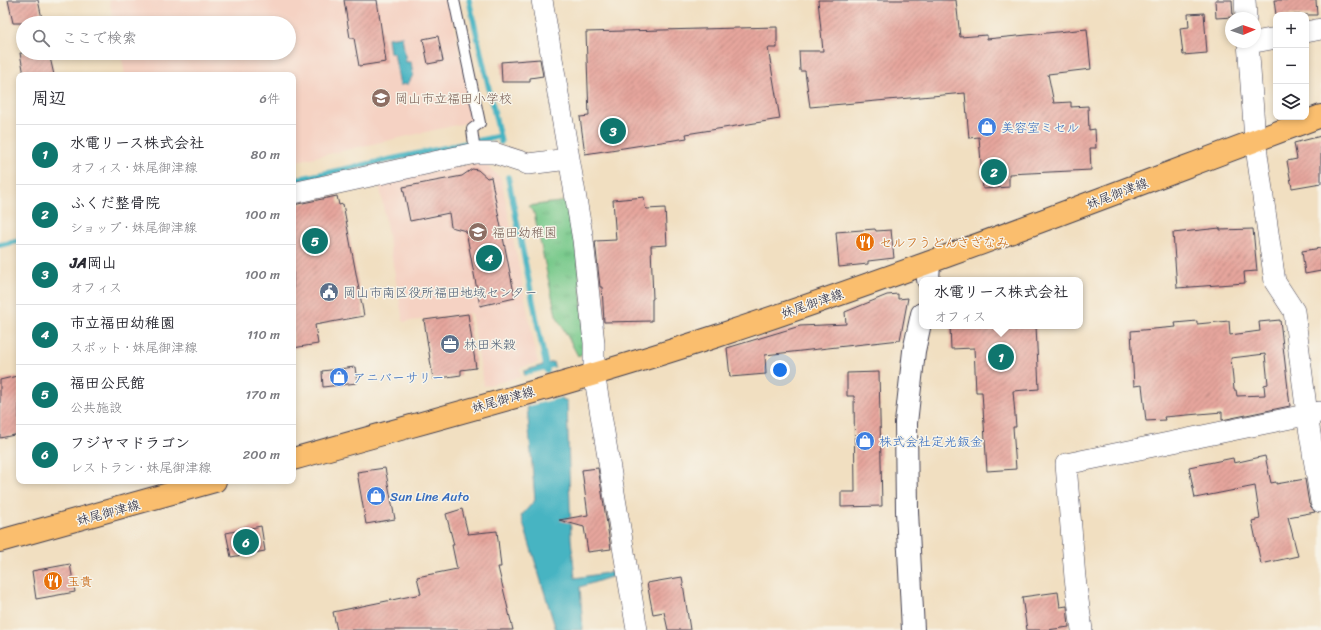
<!DOCTYPE html>
<html lang="ja">
<head>
<meta charset="utf-8">
<style>
	:root { --surface:#fff; --page:#f2f2f3; --text:#2b2b33; --muted:#7c7c81; --line:#e1e1e2; --accent:#0f766e }
	body { margin:0; font-family:Sriracha,"Klee One",sans-serif; background:var(--page); color:var(--text) }
	.controls { position:absolute; right:12px; top:12px; display:grid; overflow:hidden; border-radius:8px; box-shadow:0 2px 6px #0003 }
	.controls button { width:36px; height:36px; display:grid; place-items:center; padding:0; border:0; border-bottom:1px solid var(--line); background:var(--surface); color:var(--text); font:20px sans-serif }
	.compass { position:absolute; left:1225px; top:12px; width:36px; height:36px; border-radius:50%; background:var(--surface); box-shadow:0 2px 6px #0003; rotate:88deg }
	.you { position:absolute; left:780px; top:370px; width:14px; height:14px; margin:-10px; border:3px solid #fff; border-radius:50%; background:#1a73e8; box-shadow:0 0 0 6px #1a73e833 }
	.badge { display:grid; place-items:center; width:26px; height:26px; border-radius:50%; background:var(--accent); color:#fff; font-size:13px; font-weight:700 }
	.pin { position:absolute; translate:-50% -50%; border:2px solid #fff; box-shadow:0 1px 4px #0006 }
	.popup { position:absolute; left:919px; top:277px; width:164px; height:52px; box-sizing:border-box; display:grid; place-content:center; border-radius:8px; background:var(--surface); filter:drop-shadow(0 1px 3px #0005); font-size:13px; white-space:nowrap; color:var(--muted) }
	.popup b { font-size:15px; color:var(--text) }
	.popup::after { content:''; position:absolute; left:50%; top:100%; margin-left:-8px; border:8px solid transparent; border-top-color:var(--surface) }
	.list { margin:0; padding:0; list-style:none }
	h2 { display:flex; justify-content:space-between; align-items:center; height:52px; margin:0; padding:0 16px; font-size:17px }
	h2 small { font-size:13px; font-weight:400; color:var(--muted) }
	.list li { display:grid; grid-template-columns:26px 1fr auto; gap:12px; align-items:center; box-sizing:border-box; height:60px; padding:0 16px; border-top:1px solid var(--line) }
	.list b { display:block; font-size:15px; white-space:nowrap }
	.list p { margin:0; font-size:13px; white-space:nowrap; color:var(--muted) }
	.list em { font-size:13px; font-style:normal; color:var(--muted) }
	.icon { flex:none; width:22px; height:22px; fill:none; stroke:currentColor; stroke-width:2; stroke-linecap:round; stroke-linejoin:round }
	.map { position:relative; flex:none; width:1321px; height:630px; overflow:hidden }
	.search { position:absolute; background:var(--surface); box-shadow:0 2px 6px #0003; left:16px; top:16px; width:280px; height:44px; display:flex; align-items:center; gap:10px; box-sizing:border-box; padding:0 14px; border-radius:22px; color:var(--muted); font-size:15px }
	.panel { position:absolute; background:var(--surface); box-shadow:0 2px 6px #0003; left:16px; top:72px; width:280px; height:412px; border-radius:8px }
	.map>svg:first-child { display:block }
</style>
</head>
<body>
<div class="map">
<svg width="1321" height="630" viewBox="0 0 1321 630">
	<defs>
		<pattern id="park-tufts" width="24" height="20" patternUnits="userSpaceOnUse"><rect width="24" height="20" fill="#78c98b"/><path d="M3 7l-1-3M5 7V3M7 7l1-3M15 17l-1-3M17 17v-4M19 17l1-3" fill="none" stroke="#68ac79"/></pattern>
		<pattern id="building-hatch" width="6" height="6" patternUnits="userSpaceOnUse"><rect width="6" height="6" fill="#e6a69d"/><path d="M-1 1l2-2M0 6l6-6M5 7l2-2" fill="none" stroke="#ba8781"/></pattern>
	</defs>
	<rect width="100%" height="100%" fill="#f7f3e8"/>
	<filter id="ink" filterUnits="userSpaceOnUse"><feTurbulence type="fractalNoise" baseFrequency=".025" numOctaves="2"/><feDisplacementMap in="SourceGraphic" scale="8" xChannelSelector="R" yChannelSelector="G"/><feConvolveMatrix kernelMatrix="1 2 1 2 8 2 1 2 1" color-interpolation-filters="sRGB"/></filter>
	<filter id="wash" filterUnits="userSpaceOnUse"><feTurbulence type="fractalNoise" baseFrequency=".012" numOctaves="4" result="noise"/><feDisplacementMap in="SourceGraphic" scale="16" xChannelSelector="R" yChannelSelector="G"/><feGaussianBlur stdDeviation="0.9" result="paint"/><feColorMatrix in="noise" values="0 0 0 0 0 0 0 0 0 0 0 0 0 0 0 0 0 1.4 0 .05"/><feComposite in="paint" operator="in"/></filter>
	<g filter="url(#wash)">
		<rect width="100%" height="100%" fill="#f1dfc1"/>
		<path fill="#f5d2c3" d="M 109,0 L 449,0 L 474,121 L 293,162 L 293,75 L 125,75 L 121,53 L 289,53 L 289,23 L 114,23 Z
			M 482,162 L 501,178 L 538,363 L 520,368 L 521,377 L 484,386 L 471,313 L 403,322 L 379,182 Z"/>
		<path fill="url(#park-tufts)" stroke="#4d7663" d="M 567,201 L 577,247 L 586,352 L 578,356 L 556,315 L 534,213 L 528,206 Z"/>
		<path fill="#47b4c2" stroke="#346b7e" d="M 402,36 L 406,62 L 411,62 L 413,75 L 408,84 L 400,85 L 394,53 L 390,53 L 388,38 Z
			M 553,362 L 562,399 L 567,401 L 571,539 L 575,578 L 619,571 L 620,574 L 580,587 L 583,630 L 556,630 L 521,516 L 535,500 L 524,371 Z"/>
		<path fill="#f1dfc1" d="M 556,367 L 564,397 L 525,407 L 523,376 Z"/>
		<g fill="none" stroke-linecap="round" stroke-linejoin="round">
			<path stroke="#47b4c2" stroke-width="5.5" d="M 469,0 L 501,142
				M 508,177 L 547,371
				M 293,180 L 500,136
				M 0,245 L 19,241"/>
		</g>
		<g id="blocks">
			<path fill="url(#building-hatch)" fill-rule="evenodd" d="M 8,0 L 38,0 L 43,23 L 13,23 Z
				M 344,0 L 377,0 L 386,62 L 359,66 L 354,38 L 350,38 Z
				M 818,0 L 956,0 L 960,37 L 987,35 L 987,39 L 1087,29 L 1091,69 L 1048,74 L 1054,103 L 1071,102 L 1071,107 L 1088,106 L 1089,130 L 1095,129 L 1096,148 L 1090,148 L 1091,170 L 1009,174 L 1009,187 L 983,189 L 979,137 L 969,138 L 965,93 L 810,107 L 805,71 L 800,71 L 799,51 L 823,51 Z
				M 1215,0 L 1232,0 L 1233,17 L 1216,18 Z
				M 1274,0 L 1316,0 L 1317,15 L 1276,15 Z
				M 1204,13 L 1207,53 L 1183,55 L 1180,28 L 1189,27 L 1188,14 Z
				M 777,27 L 777,48 L 768,48 L 780,119 L 686,134 L 687,138 L 585,154 L 580,117 L 589,116 L 586,32 Z
				M 438,36 L 443,61 L 428,64 L 423,39 Z
				M 20,53 L 49,53 L 54,75 L 24,75 Z
				M 540,59 L 543,76 L 530,78 L 530,82 L 502,82 L 501,62 Z
				M 1321,136 L 1321,183 L 1292,188 L 1287,161 L 1297,159 L 1294,143 Z
				M 472,169 L 478,170 L 487,178 L 491,177 L 515,298 L 480,306 L 466,231 L 451,227 L 449,213 L 410,221 L 403,187 L 462,176 Z
				M 337,196 L 339,205 L 343,204 L 364,316 L 315,325 L 318,344 L 293,348 L 293,205 Z
				M 644,197 L 645,207 L 647,209 L 665,208 L 667,245 L 651,246 L 653,299 L 652,299 L 652,321 L 604,322 L 602,287 L 600,287 L 595,241 L 616,240 L 613,200 Z
				M 1220,228 L 1220,230 L 1253,229 L 1257,271 L 1244,272 L 1245,283 L 1177,288 L 1173,233 Z
				M 875,229 L 876,231 L 891,230 L 894,258 L 868,261 L 868,264 L 839,267 L 836,232 Z
				M 1321,248 L 1321,271 L 1305,274 L 1302,251 Z
				M 898,294 L 898,299 L 908,298 L 900,340 L 765,355 L 766,374 L 730,377 L 727,348 L 800,326 L 846,324 L 845,312 L 887,295 Z
				M 468,314 L 476,368 L 461,370 L 461,375 L 433,379 L 424,320 Z
				M 1280,320 L 1290,406 L 1222,420 L 1222,412 L 1164,417 L 1165,420 L 1146,421 L 1142,385 L 1134,386 L 1131,331 L 1176,327 L 1175,323 L 1197,321 L 1197,324 L 1229,321 L 1230,335 L 1260,331 L 1259,322 ZM 1265,354 L 1268,384 L 1264,385 L 1265,395 L 1237,396 L 1236,390 L 1234,390 L 1231,358 Z
				M 950,326 L 1036,326 L 1039,389 L 1013,391 L 1016,427 L 1013,427 L 1016,469 L 987,471 L 982,392 L 976,392 L 974,348 L 951,349 Z
				M 355,367 L 357,383 L 323,387 L 322,371 Z
				M 879,372 L 882,506 L 841,507 L 841,492 L 855,492 L 854,396 L 847,396 L 847,373 Z
				M 17,376 L 19,384 L 19,434 L 0,438 L 0,380 Z
				M 1265,456 L 1271,483 L 1276,482 L 1276,484 L 1305,479 L 1309,504 L 1315,512 L 1288,517 L 1298,556 L 1261,564 L 1252,521 L 1260,519 L 1255,486 L 1195,498 L 1189,467 L 1233,458 L 1234,463 Z
				M 385,468 L 395,519 L 366,524 L 357,472 Z
				M 598,468 L 611,549 L 588,552 L 584,527 L 559,520 L 588,515 L 582,470 Z
				M 462,509 L 468,534 L 497,531 L 501,567 L 498,567 L 513,630 L 337,630 L 333,612 L 421,594 L 417,577 L 457,569 L 452,545 L 454,545 L 446,514 Z
				M 261,526 L 265,551 L 231,557 L 226,533 Z
				M 70,564 L 75,592 L 36,599 L 32,571 Z
				M 682,577 L 690,630 L 668,630 L 664,612 L 653,614 L 647,583 Z
				M 1058,592 L 1060,607 L 1067,606 L 1069,627 L 1048,630 L 1027,630 L 1022,597 Z"/>
		</g>
	</g>
	<g filter="url(#ink)">
		<use href="#blocks" fill-opacity="0" stroke="#413e4f" stroke-width="1"/>
		<g fill="none" stroke-linecap="round" stroke-linejoin="round">
			<g stroke="#413e4f" stroke-width="12">
				<path id="service" d="M 454,0 L 480,123 L 472,129 L 475,153"/>
			</g>
			<g stroke="#413e4f" stroke-width="22">
				<path id="minor" d="M 542,0 L 583,240 L 594,343 L 594,373 L 637,630
					M 1245,0 L 1246,18
					M 1306,32 L 1321,29
					M 1248,42 L 1255,140 L 1275,282 L 1294,311 L 1307,415 L 1321,502
					M 1255,42 L 1276,38
					M 293,193 L 475,153 L 494,153 L 528,164 L 568,159
					M 1082,630 L 1075,578 L 1066,464 L 1320,412"/>
			</g>
			<g stroke="#413e4f" stroke-width="24">
				<path id="tertiary" d="M 928,280 L 929,263
					M 913,630 L 907,511 L 906,423 L 914,351 L 922,314"/>
			</g>
			<g stroke="#413e4f" stroke-width="24">
				<path id="primary" d="M 293,459 C 434,419 577,382 717,336 C 921,269 1120,191 1321,116
					M 0,541 L 215,481"/>
			</g>
			<use href="#service" stroke="#fff" stroke-width="10"/>
			<use href="#minor" stroke="#fff" stroke-width="21"/>
			<use href="#tertiary" stroke="#fff" stroke-width="22"/>
			<use href="#primary" stroke="#fabe6e" stroke-width="22"/>
		</g>
	</g>
	<defs>
		<g id="school-disc" transform="scale(1)"><circle r="9.5" fill="#8d6e63" stroke="#f7f3e8"/><path d="M0-5L7-2L0 1L-7-2ZM-4 1L0 2.5L4 1V4Q0 6-4 4Z" fill="#fff"/></g>
		<g id="shop-disc" transform="scale(1)"><circle r="9.5" fill="#3f7fe0" stroke="#f7f3e8"/><path d="M-5-2.5h2.3a2.7 3.5 0 0 1 5.4 0H5L5.5 6h-11ZM-1.5-2.5h3a1.5 2.3 0 0 0-3 0Z" fill="#fff"/></g>
		<g id="restaurant-disc" transform="scale(1)"><circle r="9.5" fill="#e8710a" stroke="#f7f3e8"/><path d="M-5-6h1v4h1v-4h1v4h1v-4h1v5L-1.5 .5V6h-2V.5L-5-1ZM5-6V6H3V1.5H1.5Q1.5-4 5-6Z" fill="#fff"/></g>
		<g id="civic-disc" transform="scale(1)"><circle r="9.5" fill="#5c6f8a" stroke="#f7f3e8"/><path d="M-.6-6.5H3V-4.5H.6V-3L4-1V1h2V6H-6V1h2V-1L-.6-3ZM-1.2 2.5V6h2.4V2.5Z" fill="#fff"/></g>
		<g id="office-disc" transform="scale(1)"><circle r="9.5" fill="#5c6f8a" stroke="#f7f3e8"/><path d="M-6-3h4V-5.5h4V-3h4V5H-6ZM-1-4.5V-3h2v-1.5ZM-6 0V1H6V0Z" fill="#fff"/></g>
	</defs>
	<g fill-rule="evenodd">
		<use href="#school-disc" x="381" y="98"/>
		<use href="#shop-disc" x="987" y="127"/>
		<use href="#school-disc" x="478" y="232"/>
		<use href="#restaurant-disc" x="865" y="242"/>
		<use href="#civic-disc" x="329" y="292"/>
		<use href="#office-disc" x="450" y="344"/>
		<use href="#shop-disc" x="339" y="377"/>
		<use href="#shop-disc" x="865" y="441"/>
		<use href="#shop-disc" x="376" y="496"/>
		<use href="#restaurant-disc" x="53" y="581"/>
	</g>
	<g text-anchor="middle" stroke-width="3" stroke-linejoin="round" paint-order="stroke">
		<g font-size="13" fill="#785e54" stroke="#f7f3e8" text-anchor="start">
			<text x="395" y="103">岡山市立福田小学校</text>
			<text x="492" y="237">福田幼稚園</text>
		</g>
		<g font-size="13" fill="#366cbe" stroke="#f7f3e8" text-anchor="start">
			<text x="1001" y="132">美容室ミセル</text>
			<text x="353" y="382">アニバーサリー</text>
			<text x="879" y="446">株式会社定光鈑金</text>
			<text x="390" y="501">Sun Line Auto</text>
		</g>
		<g font-size="13" fill="#22223b" stroke="#f7f3e8">
			<text transform="translate(1117 193) rotate(-21)" y="5">妹尾御津線</text>
			<text transform="translate(812 303) rotate(-19)" y="5">妹尾御津線</text>
			<text transform="translate(503 399) rotate(-16)" y="5">妹尾御津線</text>
			<text transform="translate(108 512) rotate(-15)" y="5">妹尾御津線</text>
		</g>
		<g font-size="13" fill="#c56008" stroke="#f7f3e8" text-anchor="start">
			<text x="879" y="247">セルフうどんさざなみ</text>
			<text x="67" y="586">玉貴</text>
		</g>
		<g font-size="13" fill="#4e5e75" stroke="#f7f3e8" text-anchor="start">
			<text x="343" y="297">岡山市南区役所福田地域センター</text>
			<text x="464" y="349">林田米穀</text>
		</g>
	</g>
</svg>
<div class="controls">
<button>+</button>
<button>−</button>
<button><svg class="icon" aria-label="layers" viewBox="0 0 24 24"><path d="M12 4l9 5-9 5-9-5zM3 14l9 5 9-5"/></svg></button>
</div>
<svg class="compass" viewBox="-18 -18 36 36"><path d="M0-13l5 13h-10z" fill="#e53935"/><path d="M0 13l5-13h-10z" fill="#7c7c81"/></svg>
<div class="you"></div>
<div class="pin badge" style="left:1001px;top:357px">1</div>
<div class="popup"><b>水電リース株式会社</b>オフィス</div>
<div class="pin badge" style="left:994px;top:172px">2</div>
<div class="pin badge" style="left:613px;top:131px">3</div>
<div class="pin badge" style="left:489px;top:258px">4</div>
<div class="pin badge" style="left:315px;top:241px">5</div>
<div class="pin badge" style="left:246px;top:542px">6</div>
<div class="search"><svg class="icon" aria-label="search" viewBox="0 0 24 24"><circle cx="10" cy="10" r="6"/><path d="M15 15l6 6"/></svg>ここで検索</div>
<section class="panel">
<h2>周辺<small>6件</small></h2>
<ul class="list">
<li><span class="badge">1</span><div><b>水電リース株式会社</b><p>オフィス · 妹尾御津線</p></div><em>80 m</em></li>
<li><span class="badge">2</span><div><b>ふくだ整骨院</b><p>ショップ · 妹尾御津線</p></div><em>100 m</em></li>
<li><span class="badge">3</span><div><b>JA岡山</b><p>オフィス</p></div><em>100 m</em></li>
<li><span class="badge">4</span><div><b>市立福田幼稚園</b><p>スポット · 妹尾御津線</p></div><em>110 m</em></li>
<li><span class="badge">5</span><div><b>福田公民館</b><p>公共施設</p></div><em>170 m</em></li>
<li><span class="badge">6</span><div><b>フジヤマドラゴン</b><p>レストラン · 妹尾御津線</p></div><em>200 m</em></li>
</ul>
</section>
</div>
</body>
</html>
